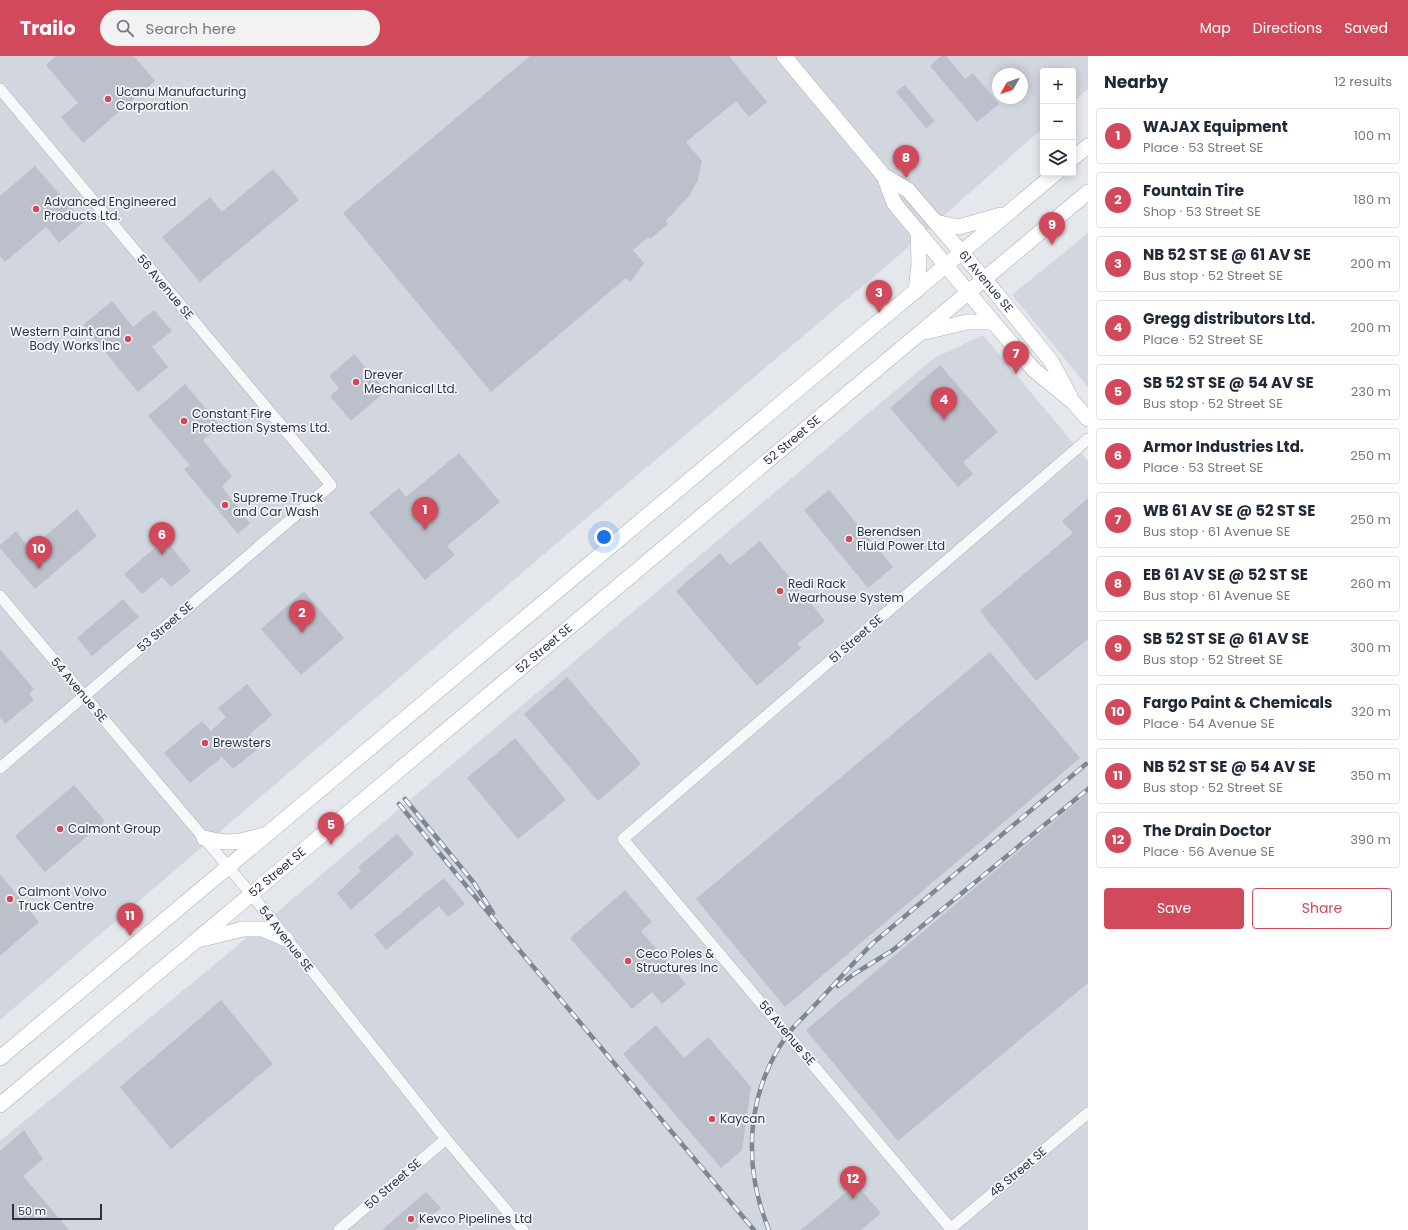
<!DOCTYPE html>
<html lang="en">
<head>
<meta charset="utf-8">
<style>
	:root { --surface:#fff; --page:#f2f2f3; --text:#1f2937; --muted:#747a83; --line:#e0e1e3; --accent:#d1495b }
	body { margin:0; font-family:Poppins,sans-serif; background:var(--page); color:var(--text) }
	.controls { position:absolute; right:12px; top:12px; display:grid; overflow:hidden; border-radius:4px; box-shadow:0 2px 10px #0003 }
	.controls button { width:36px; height:36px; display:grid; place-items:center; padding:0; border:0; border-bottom:1px solid var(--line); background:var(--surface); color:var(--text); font:20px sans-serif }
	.compass { position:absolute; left:992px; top:12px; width:36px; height:36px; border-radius:50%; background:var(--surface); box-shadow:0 2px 10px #0003; rotate:230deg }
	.scale { position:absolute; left:12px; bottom:10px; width:90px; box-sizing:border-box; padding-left:4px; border:2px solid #2b3445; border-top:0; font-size:11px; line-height:14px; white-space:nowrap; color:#2b3445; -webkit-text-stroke:3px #f4f6f9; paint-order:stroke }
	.you { position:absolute; left:604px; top:481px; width:14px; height:14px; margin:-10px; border:3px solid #fff; border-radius:50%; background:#1a73e8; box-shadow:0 0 0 6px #1a73e833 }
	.badge { display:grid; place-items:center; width:26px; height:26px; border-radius:50%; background:var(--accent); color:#fff; font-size:13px; font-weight:700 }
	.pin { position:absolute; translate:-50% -33px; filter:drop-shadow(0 1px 2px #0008) }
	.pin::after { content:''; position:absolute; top:21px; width:14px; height:12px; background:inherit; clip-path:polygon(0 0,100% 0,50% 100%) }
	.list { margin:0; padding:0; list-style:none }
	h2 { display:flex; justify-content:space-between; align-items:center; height:52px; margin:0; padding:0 16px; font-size:17px }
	h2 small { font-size:13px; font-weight:400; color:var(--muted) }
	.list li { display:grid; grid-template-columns:26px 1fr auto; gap:12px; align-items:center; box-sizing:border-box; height:56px; margin:0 8px 8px; padding:0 8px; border:1px solid var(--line); border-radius:4px }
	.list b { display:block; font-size:15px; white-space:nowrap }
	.list p { margin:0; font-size:13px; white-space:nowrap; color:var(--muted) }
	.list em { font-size:13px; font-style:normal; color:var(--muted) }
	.actions { display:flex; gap:8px; padding:12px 16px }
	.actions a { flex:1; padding:9px 0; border:1px solid var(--accent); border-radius:4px; text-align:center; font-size:14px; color:var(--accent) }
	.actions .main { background:var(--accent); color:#fff }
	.icon { flex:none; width:22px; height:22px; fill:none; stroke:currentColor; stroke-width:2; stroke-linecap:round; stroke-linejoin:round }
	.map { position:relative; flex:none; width:1088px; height:1174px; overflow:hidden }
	header { display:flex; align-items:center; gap:24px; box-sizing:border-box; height:56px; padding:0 20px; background:var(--accent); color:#fff }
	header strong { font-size:19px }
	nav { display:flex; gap:22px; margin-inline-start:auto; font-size:14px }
	.search { width:280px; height:36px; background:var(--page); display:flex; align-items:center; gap:10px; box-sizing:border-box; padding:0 14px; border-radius:22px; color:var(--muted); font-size:15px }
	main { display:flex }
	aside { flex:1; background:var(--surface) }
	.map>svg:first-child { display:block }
</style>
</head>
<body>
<header>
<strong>Trailo</strong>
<div class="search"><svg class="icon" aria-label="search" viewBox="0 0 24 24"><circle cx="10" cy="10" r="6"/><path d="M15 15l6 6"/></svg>Search here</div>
<nav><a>Map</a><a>Directions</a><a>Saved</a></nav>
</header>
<main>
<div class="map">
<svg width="1088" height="1174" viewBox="0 0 1088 1174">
	<rect width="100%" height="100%" fill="#e4e7ec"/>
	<path fill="#d2d6de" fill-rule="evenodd" d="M 0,0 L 1088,0 L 1088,33 L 1073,46 L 1073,15 L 1043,15 L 1043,72 L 890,207 L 577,470 L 0,964 ZM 998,18 L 1022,18 L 1022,42 L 998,42 Z
		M 1088,177 L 1088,331 L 1012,239 Z
		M 983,279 L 1088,405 L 1088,1174 L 0,1174 L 0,1085 L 219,905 L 934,302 Z"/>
	<path fill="#bbc0ca" d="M 56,0 L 134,0 L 155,25 L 83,87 L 61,61 L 78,47 L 46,9 Z
		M 530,0 L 729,0 L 767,46 L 749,61 L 736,45 L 686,86 L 702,105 L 698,124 L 689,140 L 666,165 L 668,168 L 650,183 L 648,181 L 633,194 L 644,207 L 636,219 L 630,226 L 626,222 L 491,336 L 343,157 Z
		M 941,0 L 946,0 L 965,23 L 973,17 L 999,48 L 977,66 L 930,10 Z
		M 905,29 L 935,65 L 926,72 L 896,36 Z
		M 35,110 L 84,166 L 59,187 L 46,171 L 5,206 L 0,200 L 0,140 Z
		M 273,113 L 299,144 L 200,226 L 162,181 L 210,141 L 222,156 Z
		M 112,245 L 133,271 L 154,254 L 172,275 L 152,291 L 168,311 L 138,336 L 83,269 Z
		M 354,298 L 386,335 L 351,365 L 330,340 L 339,332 L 329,320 Z
		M 940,309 L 998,376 L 963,406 L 973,418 L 958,431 L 890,352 Z
		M 185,328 L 220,369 L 203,384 L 232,420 L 222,431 L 250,467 L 238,478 L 184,413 L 190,409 L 148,360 Z
		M 459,397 L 500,446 L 447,490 L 455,499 L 425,524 L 369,457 L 399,432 L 406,441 Z
		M 829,434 L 893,511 L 868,532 L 804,454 Z
		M 1088,442 L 1088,583 L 1036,625 L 980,555 L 1073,477 L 1062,465 Z
		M 77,453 L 97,480 L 35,533 L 0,492 L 0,489 L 16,475 L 30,493 Z
		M 165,483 L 191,515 L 171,531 L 162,521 L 142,538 L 124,518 Z
		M 760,485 L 825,565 L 797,588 L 801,592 L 757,630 L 676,535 L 720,497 L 730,509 Z
		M 304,535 L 344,582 L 301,619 L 261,573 Z
		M 123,543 L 139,561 L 92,600 L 77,582 Z
		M 0,593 L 34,633 L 29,638 L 34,644 L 5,668 L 0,662 Z
		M 990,596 L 1080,702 L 785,951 L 696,843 Z
		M 567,621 L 641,708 L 598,745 L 524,658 Z
		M 247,628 L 272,659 L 250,678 L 260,691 L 233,713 L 222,701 L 190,727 L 164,697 L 202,665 L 211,675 L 226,661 L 218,652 Z
		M 515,682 L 566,744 L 518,783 L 467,722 Z
		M 74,729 L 105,765 L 45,816 L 15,780 Z
		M 1088,737 L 1088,927 L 898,1085 L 806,974 Z
		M 397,778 L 414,798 L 351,854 L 337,837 L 361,815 L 358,811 Z
		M 0,818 L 39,866 L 0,900 Z
		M 444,822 L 465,848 L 448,861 L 439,850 L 386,894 L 374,879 Z
		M 625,834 L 652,866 L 641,875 L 686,928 L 662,948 L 652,936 L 632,953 L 570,882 Z
		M 221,944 L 273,1008 L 171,1093 L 120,1031 Z
		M 656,969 L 684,1002 L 708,981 L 751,1031 L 742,1094 L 721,1112 L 623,998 Z
		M 24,1074 L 43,1103 L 23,1120 L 69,1174 L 0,1174 L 0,1095 Z
		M 856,1128 L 881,1157 L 861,1174 L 801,1174 Z
		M 426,1136 L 441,1152 L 415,1174 L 382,1174 Z"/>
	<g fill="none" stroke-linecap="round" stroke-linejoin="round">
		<g stroke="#a9aeb7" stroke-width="12">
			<path id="street" d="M 0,33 L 331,429 L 0,712
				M 0,540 L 251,838 L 446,1083 L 523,1174
				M 951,1173 L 623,783 L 1088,383
				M 339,1174 L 446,1083
				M 949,1174 L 1088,1057"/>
		</g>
		<g stroke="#a9aeb7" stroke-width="16">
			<g id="secondary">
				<path d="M 784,0 L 884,120 L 894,147 L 993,266 L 1034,314 L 1073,346 L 1088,363"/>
				<path d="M 1073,102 L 1088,90"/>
				<path id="s1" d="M 884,120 L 908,134 L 996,237 L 1051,305 L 1070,340"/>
				<path d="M 935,166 L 959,171 L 1001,159"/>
				<path d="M 916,235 L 919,208 L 918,175"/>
				<path d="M 925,276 L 967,266 L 993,266"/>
				<path d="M 204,782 C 230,789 238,786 263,779"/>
				<path d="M 198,884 L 243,873 L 263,873 L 286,883"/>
				<path d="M 0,1002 L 1056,117"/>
				<path id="s2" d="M 0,1049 L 1088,136"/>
			</g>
		</g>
		<use href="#street" stroke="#f7f8fa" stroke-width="11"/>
		<use href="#secondary" stroke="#fff" stroke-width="15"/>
		<g stroke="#7d8696" stroke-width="4.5">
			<path id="rail" d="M 405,743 L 474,827 L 493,857
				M 399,748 L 510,883 L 754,1174
				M 838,930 L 854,918 L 893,894 L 1088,733
				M 769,1174 C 742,1109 746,1036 788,978 C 795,968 805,960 813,951 C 833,930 852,908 873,887 L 1086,708"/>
		</g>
		<use href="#rail" stroke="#f4f6f9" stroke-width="3" stroke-dasharray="9" stroke-linecap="butt"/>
	</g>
	<g fill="#d1495b" stroke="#f4f6f9" stroke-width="1.5">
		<circle cx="108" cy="43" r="4"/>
		<circle cx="36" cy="153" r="4"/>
		<circle cx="128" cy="283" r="4"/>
		<circle cx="356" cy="326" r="4"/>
		<circle cx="184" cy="365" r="4"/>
		<circle cx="225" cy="449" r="4"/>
		<circle cx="849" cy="483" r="4"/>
		<circle cx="780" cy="535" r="4"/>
		<circle cx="205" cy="687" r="4"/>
		<circle cx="60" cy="773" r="4"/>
		<circle cx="10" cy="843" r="4"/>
		<circle cx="628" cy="905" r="4"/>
		<circle cx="712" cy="1063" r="4"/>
		<circle cx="411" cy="1163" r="4"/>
	</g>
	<g text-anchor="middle" stroke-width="3.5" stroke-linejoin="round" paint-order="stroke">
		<g font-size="12" fill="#2b3445" stroke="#f4f6f9" text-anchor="start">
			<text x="116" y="40">Ucanu Manufacturing<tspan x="116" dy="14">Corporation</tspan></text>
			<text x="44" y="150">Advanced Engineered<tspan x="44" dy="14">Products Ltd.</tspan></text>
			<text x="120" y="280" text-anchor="end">Western Paint and<tspan x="120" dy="14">Body Works Inc</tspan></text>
			<text x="364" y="323">Drever<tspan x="364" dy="14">Mechanical Ltd.</tspan></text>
			<text x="192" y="362">Constant Fire<tspan x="192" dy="14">Protection Systems Ltd.</tspan></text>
			<text x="233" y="446">Supreme Truck<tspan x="233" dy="14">and Car Wash</tspan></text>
			<text x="857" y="480">Berendsen<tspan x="857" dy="14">Fluid Power Ltd</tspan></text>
			<text x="788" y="532">Redi Rack<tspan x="788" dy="14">Wearhouse System</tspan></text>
			<text x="213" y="691">Brewsters</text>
			<text x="68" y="777">Calmont Group</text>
			<text x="18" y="840">Calmont Volvo<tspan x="18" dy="14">Truck Centre</tspan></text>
			<text x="636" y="902">Ceco Poles &amp;<tspan x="636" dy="14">Structures Inc</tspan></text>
			<text x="720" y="1067">Kaycan</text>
			<text x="419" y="1167">Kevco Pipelines Ltd</text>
		</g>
		<g font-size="12" fill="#2b3445" stroke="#f4f6f9">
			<text dy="4" stroke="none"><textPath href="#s1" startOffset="148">61 Avenue SE</textPath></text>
			<text transform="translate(165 231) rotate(50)" y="4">56 Avenue SE</text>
			<text dy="4" stroke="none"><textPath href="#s2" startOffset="1034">52 Street SE</textPath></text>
			<text transform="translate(165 571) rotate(-41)" y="4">53 Street SE</text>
			<text transform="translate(856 583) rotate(-41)" y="4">51 Street SE</text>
			<text dy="4" stroke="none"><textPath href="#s2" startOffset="710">52 Street SE</textPath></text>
			<text transform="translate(79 634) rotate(50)" y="4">54 Avenue SE</text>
			<text dy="4" stroke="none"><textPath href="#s2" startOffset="362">52 Street SE</textPath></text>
			<text transform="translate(286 883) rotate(52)" y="4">54 Avenue SE</text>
			<text transform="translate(787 977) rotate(50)" y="4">56 Avenue SE</text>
			<text transform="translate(1018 1116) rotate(-40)" y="4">48 Street SE</text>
			<text transform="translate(393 1128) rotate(-41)" y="4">50 Street SE</text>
		</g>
	</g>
</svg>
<div class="controls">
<button>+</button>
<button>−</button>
<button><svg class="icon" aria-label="layers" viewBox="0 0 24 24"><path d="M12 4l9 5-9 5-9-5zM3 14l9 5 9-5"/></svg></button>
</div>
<svg class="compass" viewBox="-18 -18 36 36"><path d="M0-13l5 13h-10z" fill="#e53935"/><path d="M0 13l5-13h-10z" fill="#747a83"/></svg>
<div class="scale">50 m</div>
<div class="you"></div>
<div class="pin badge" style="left:425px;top:474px">1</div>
<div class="pin badge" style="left:302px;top:577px">2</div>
<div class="pin badge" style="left:879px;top:257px">3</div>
<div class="pin badge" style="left:944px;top:364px">4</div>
<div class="pin badge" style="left:331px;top:789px">5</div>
<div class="pin badge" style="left:162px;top:499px">6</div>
<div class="pin badge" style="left:1016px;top:318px">7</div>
<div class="pin badge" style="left:906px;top:122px">8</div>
<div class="pin badge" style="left:1052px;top:189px">9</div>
<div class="pin badge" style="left:39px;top:513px">10</div>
<div class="pin badge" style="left:130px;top:880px">11</div>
<div class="pin badge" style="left:853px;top:1143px">12</div>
</div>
<aside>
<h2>Nearby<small>12 results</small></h2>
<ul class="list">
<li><span class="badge">1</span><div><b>WAJAX Equipment</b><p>Place · 53 Street SE</p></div><em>100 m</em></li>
<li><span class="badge">2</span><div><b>Fountain Tire</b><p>Shop · 53 Street SE</p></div><em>180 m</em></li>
<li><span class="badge">3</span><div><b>NB 52 ST SE @ 61 AV SE</b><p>Bus stop · 52 Street SE</p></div><em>200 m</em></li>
<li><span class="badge">4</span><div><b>Gregg distributors Ltd.</b><p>Place · 52 Street SE</p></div><em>200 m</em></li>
<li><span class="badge">5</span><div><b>SB 52 ST SE @ 54 AV SE</b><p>Bus stop · 52 Street SE</p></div><em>230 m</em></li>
<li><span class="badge">6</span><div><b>Armor Industries Ltd.</b><p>Place · 53 Street SE</p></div><em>250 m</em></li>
<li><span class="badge">7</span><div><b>WB 61 AV SE @ 52 ST SE</b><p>Bus stop · 61 Avenue SE</p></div><em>250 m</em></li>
<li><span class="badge">8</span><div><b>EB 61 AV SE @ 52 ST SE</b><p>Bus stop · 61 Avenue SE</p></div><em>260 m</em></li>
<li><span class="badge">9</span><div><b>SB 52 ST SE @ 61 AV SE</b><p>Bus stop · 52 Street SE</p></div><em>300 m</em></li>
<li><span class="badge">10</span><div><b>Fargo Paint &amp; Chemicals</b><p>Place · 54 Avenue SE</p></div><em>320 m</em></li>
<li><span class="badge">11</span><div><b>NB 52 ST SE @ 54 AV SE</b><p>Bus stop · 52 Street SE</p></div><em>350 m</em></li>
<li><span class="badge">12</span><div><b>The Drain Doctor</b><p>Place · 56 Avenue SE</p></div><em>390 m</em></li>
</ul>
<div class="actions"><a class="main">Save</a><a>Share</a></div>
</aside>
</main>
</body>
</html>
